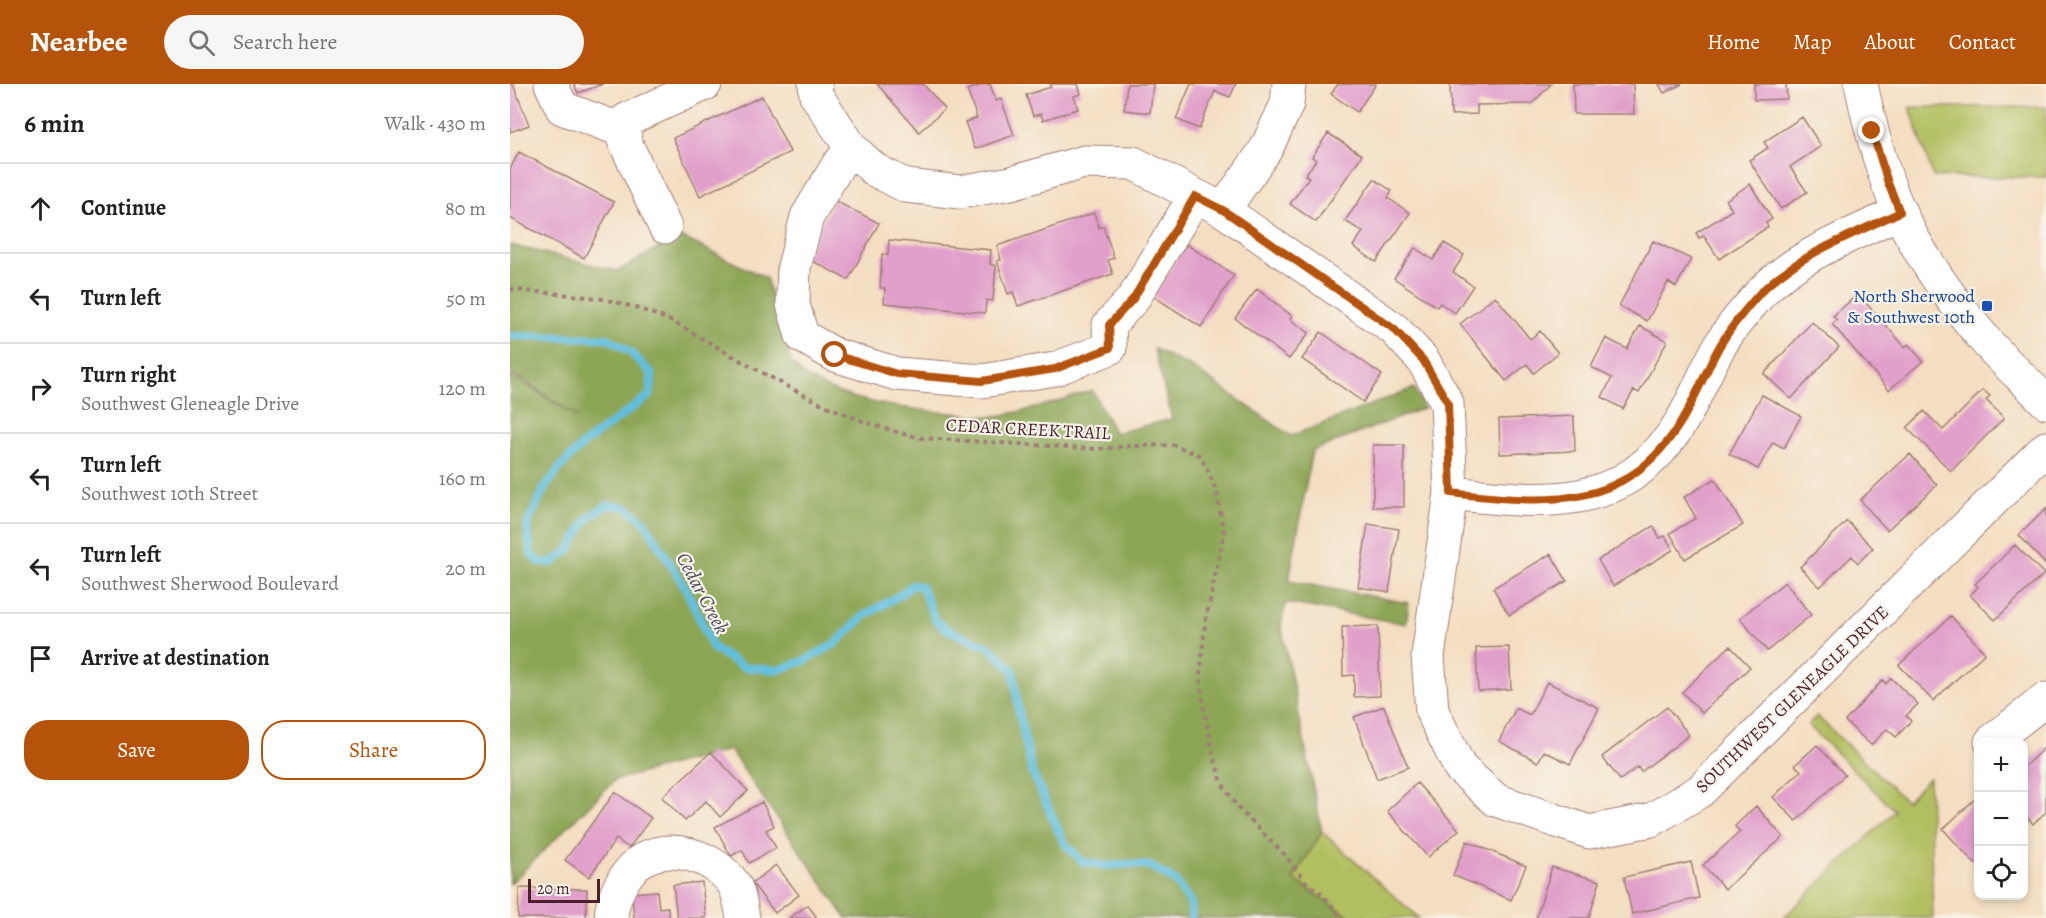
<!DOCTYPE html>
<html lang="en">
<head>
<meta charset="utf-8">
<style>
	:root { --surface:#fff; --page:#f6f6f6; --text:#222; --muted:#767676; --line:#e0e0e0; --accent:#b45309 }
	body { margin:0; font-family:Alegreya,serif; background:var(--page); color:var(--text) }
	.controls { position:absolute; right:18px; bottom:18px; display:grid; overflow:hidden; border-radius:12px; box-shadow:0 3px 9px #0003 }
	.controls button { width:54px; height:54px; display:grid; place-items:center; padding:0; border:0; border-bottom:2px solid var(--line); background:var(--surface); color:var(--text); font:30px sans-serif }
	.scale { position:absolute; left:18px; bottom:15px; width:72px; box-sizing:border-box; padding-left:6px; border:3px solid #4a1f2b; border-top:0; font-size:16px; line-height:21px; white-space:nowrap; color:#4a1f2b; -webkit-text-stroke:4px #f7f3e8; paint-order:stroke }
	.stop { position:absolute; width:18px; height:18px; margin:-14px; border:4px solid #b45309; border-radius:50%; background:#fff }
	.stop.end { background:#b45309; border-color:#fff; box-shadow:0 2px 6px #0008 }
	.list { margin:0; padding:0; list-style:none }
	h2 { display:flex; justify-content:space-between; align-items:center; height:78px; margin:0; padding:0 24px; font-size:26px }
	h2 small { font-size:20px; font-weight:400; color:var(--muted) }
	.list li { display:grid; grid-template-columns:39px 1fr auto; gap:18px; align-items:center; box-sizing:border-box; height:90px; padding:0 24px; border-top:2px solid var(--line) }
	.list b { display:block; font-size:22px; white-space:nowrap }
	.list p { margin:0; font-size:20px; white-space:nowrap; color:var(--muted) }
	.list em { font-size:20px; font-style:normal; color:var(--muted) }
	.actions { display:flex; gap:12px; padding:18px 24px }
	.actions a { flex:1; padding:14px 0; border:2px solid var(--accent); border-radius:24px; text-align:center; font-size:21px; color:var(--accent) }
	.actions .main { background:var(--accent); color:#fff }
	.icon { flex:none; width:33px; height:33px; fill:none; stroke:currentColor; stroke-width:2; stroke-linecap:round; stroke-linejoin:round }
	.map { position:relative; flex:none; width:1536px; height:834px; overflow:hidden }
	header { display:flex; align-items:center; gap:36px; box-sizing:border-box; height:84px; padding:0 30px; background:var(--accent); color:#fff }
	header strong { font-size:28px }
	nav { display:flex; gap:33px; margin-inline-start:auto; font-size:21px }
	.search { width:420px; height:54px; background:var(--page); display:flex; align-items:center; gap:15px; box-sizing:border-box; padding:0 21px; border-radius:33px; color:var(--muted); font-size:22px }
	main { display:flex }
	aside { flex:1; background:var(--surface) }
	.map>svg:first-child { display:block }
</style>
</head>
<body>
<header>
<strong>Nearbee</strong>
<div class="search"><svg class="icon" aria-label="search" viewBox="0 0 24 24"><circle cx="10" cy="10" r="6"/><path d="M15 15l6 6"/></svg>Search here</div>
<nav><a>Home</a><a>Map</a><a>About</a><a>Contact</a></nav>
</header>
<main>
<aside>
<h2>6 min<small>Walk · 430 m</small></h2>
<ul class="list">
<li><svg class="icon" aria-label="ahead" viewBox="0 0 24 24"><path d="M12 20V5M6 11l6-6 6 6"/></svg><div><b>Continue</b></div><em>80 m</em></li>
<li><svg class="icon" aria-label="left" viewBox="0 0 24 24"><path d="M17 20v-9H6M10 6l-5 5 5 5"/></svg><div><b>Turn left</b></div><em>50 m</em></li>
<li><svg class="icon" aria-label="right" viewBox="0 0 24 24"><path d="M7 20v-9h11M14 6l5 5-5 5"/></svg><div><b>Turn right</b><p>Southwest Gleneagle Drive</p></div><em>120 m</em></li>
<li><svg class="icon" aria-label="left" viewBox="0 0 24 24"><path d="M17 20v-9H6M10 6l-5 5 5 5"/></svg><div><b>Turn left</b><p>Southwest 10th Street</p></div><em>160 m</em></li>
<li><svg class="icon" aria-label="left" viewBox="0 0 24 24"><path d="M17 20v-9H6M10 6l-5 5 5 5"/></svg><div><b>Turn left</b><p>Southwest Sherwood Boulevard</p></div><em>20 m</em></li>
<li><svg class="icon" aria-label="arrive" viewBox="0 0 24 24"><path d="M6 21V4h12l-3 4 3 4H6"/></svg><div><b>Arrive at destination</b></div></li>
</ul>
<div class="actions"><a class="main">Save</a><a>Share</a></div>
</aside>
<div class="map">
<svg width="1536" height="834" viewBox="0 0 1536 834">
	<rect width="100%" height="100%" fill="#f7f3e8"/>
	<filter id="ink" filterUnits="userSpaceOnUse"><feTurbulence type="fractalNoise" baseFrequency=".0167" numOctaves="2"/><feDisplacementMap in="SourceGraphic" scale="12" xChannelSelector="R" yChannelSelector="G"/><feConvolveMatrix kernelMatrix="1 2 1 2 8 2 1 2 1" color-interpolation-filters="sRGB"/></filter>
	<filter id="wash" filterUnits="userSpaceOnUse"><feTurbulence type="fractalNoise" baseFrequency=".008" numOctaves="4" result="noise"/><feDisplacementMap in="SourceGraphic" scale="24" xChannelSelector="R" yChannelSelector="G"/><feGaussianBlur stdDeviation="1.35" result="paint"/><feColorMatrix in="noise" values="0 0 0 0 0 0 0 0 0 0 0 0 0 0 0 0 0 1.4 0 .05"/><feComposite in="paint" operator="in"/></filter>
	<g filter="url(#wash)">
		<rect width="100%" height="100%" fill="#f4dec1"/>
		<path fill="#b2bf60" stroke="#7e6f46" stroke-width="1.5" d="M 1400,23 L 1536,23 L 1536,93 L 1423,93 Z
			M 1307,632 L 1396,717 L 1419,694 L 1423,834 L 1273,834 L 1385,727 L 1298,641 Z
			M 812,748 L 909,834 L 842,834 L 783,795 Z"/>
		<path fill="#8da656" stroke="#6c6240" stroke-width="1.5" d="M 169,152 L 256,194 L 282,280 C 315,317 395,325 442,329 C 455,330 471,333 484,332 C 517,328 550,317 582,306 L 605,349 L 662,335 L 644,265 L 683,284 L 781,352 L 904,304 L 914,324 L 802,367 L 779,497 L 899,519 L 896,540 L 776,519 L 771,540 L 812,748 L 783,795 L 842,834 L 336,834 L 220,666 L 105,696 L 0,800 L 0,290 L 67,333 L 0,287 L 0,161 L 108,187 Z"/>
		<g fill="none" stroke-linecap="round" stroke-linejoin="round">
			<path stroke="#60bfde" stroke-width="8" d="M 0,252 L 98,254 L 120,268 L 142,290 L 140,311 L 76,358 L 51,382 L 34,405 L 17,441 L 21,470 L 29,478 L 42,479 L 59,466 L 78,434 L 98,421 L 116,423 L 134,437 L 176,505 L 203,564 L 233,583 L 268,586 L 294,577 L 325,560 L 354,532 L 393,509 L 402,501 L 411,502 L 425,536 L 438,546 L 479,563 L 503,586 L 509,629 L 522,688 L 554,759 L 573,778 L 597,782 L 620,780 L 640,782 L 665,797 L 681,820 L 681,834"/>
		</g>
		<g id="blocks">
			<path fill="#e19fcb" d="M 0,0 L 3,0 L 19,41 L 0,48 Z
				M 64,0 L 93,0 L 68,9 Z
				M 367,0 L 413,0 L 435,25 L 409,48 Z
				M 475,0 L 480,0 L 486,17 L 491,15 L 504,51 L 465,65 L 455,38 L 467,34 L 457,6 Z
				M 540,0 L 568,0 L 571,10 L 564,12 L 568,25 L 533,36 L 531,30 L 523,32 L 516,11 L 541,3 Z
				M 617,0 L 643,0 L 640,29 L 614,26 Z
				M 681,0 L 726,0 L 720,13 L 705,7 L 689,45 L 666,35 Z
				M 828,0 L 866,0 L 847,28 L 821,10 Z
				M 940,0 L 1041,0 L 1022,20 L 967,21 L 967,30 L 941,31 Z
				M 1063,0 L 1123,0 L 1124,30 L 1064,30 Z
				M 1149,0 L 1172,0 L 1154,9 Z
				M 1244,0 L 1276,0 L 1277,15 L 1244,16 Z
				M 252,12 L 280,68 L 190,112 L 163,54 Z
				M 1292,33 L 1311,62 L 1280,83 L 1297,108 L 1271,125 L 1239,76 L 1258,64 L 1254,58 Z
				M 818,49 L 852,71 L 806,138 L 780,120 L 799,93 L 795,91 L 806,76 L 802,73 Z
				M 9,68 L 104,118 L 74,174 L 0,134 L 0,85 Z
				M 864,95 L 882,107 L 878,114 L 900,129 L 866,178 L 843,162 L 853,148 L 835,137 Z
				M 1240,100 L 1262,135 L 1256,139 L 1258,143 L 1209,175 L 1194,152 L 1189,154 L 1186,149 L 1222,126 L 1216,116 Z
				M 323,116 L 369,139 L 338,196 L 295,173 Z
				M 584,129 L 589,144 L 593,142 L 604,174 L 598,176 L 603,190 L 508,222 L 503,208 L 498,210 L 487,177 L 491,176 L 487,162 Z
				M 379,156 L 481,166 L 480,180 L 486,182 L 483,217 L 476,216 L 475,229 L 374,219 L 375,204 L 370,204 L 372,170 L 378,171 Z
				M 1143,157 L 1181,175 L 1166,203 L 1158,198 L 1137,237 L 1109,222 Z
				M 934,159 L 954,171 L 943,188 L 963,202 L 945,229 L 930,219 L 927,223 L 884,194 L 905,164 L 923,176 Z
				M 676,160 L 724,191 L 691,243 L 643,212 Z
				M 747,205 L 782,232 L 780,235 L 799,249 L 779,275 L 725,234 Z
				M 1348,210 L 1395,263 L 1398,260 L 1413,277 L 1379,306 L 1322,240 L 1327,236 L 1323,232 Z
				M 985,212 L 1020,255 L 1030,247 L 1048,269 L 1024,289 L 1017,280 L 996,297 L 950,240 Z
				M 1302,238 L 1329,263 L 1281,315 L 1254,290 Z
				M 1130,242 L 1157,257 L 1129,309 L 1124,306 L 1113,325 L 1092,313 L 1102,294 L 1081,283 L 1096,254 L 1117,265 Z
				M 811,248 L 872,291 L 853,318 L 792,275 Z
				M 1473,306 L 1480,312 L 1476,316 L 1494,334 L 1441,387 L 1397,344 L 1414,327 L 1433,346 Z
				M 1252,311 L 1291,332 L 1274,364 L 1263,358 L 1248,385 L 1219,370 Z
				M 1064,332 L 1065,367 L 990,370 L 989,335 Z
				M 863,361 L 894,361 L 894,423 L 863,423 Z
				M 1400,370 L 1427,401 L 1377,446 L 1350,416 Z
				M 1205,395 L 1233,441 L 1175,475 L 1160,449 L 1186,434 L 1174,413 Z
				M 1536,425 L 1536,481 L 1509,451 Z
				M 1337,437 L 1363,464 L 1348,479 L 1342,472 L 1310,503 L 1290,483 Z
				M 858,440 L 889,445 L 879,508 L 848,503 Z
				M 1143,442 L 1150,454 L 1155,452 L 1163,466 L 1103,502 L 1088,476 Z
				M 1505,461 L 1534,490 L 1485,536 L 1460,511 L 1468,503 L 1465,500 Z
				M 1041,470 L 1057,497 L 999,531 L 983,504 Z
				M 1275,498 L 1301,531 L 1257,567 L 1230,534 Z
				M 1441,532 L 1475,569 L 1423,617 L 1389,581 Z
				M 868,542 L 870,612 L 844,613 L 844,591 L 833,592 L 832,543 Z
				M 1220,562 L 1240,583 L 1192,629 L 1172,608 Z
				M 999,563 L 1001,605 L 968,607 L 966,564 Z
				M 1381,594 L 1408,620 L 1396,632 L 1401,637 L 1386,653 L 1377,645 L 1361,661 L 1335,637 L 1373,596 L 1376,600 Z
				M 1037,598 L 1089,624 L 1060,680 L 1034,667 L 1028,678 L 989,657 L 1006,624 L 1020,631 Z
				M 874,622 L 898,683 L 867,695 L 844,633 Z
				M 1157,623 L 1179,651 L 1131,688 L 1128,683 L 1110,696 L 1092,673 Z
				M 1307,661 L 1335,691 L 1286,737 L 1263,713 L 1291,687 L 1285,681 Z
				M 1536,662 L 1536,728 L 1523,740 L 1516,732 L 1514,734 L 1514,683 Z
				M 201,668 L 238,707 L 210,733 L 196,717 L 175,737 L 152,713 Z
				M 907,699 L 949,746 L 918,773 L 877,727 Z
				M 105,708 L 141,734 L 119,764 L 106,755 L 79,793 L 55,776 Z
				M 1468,712 L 1468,777 L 1465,780 L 1433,745 Z
				M 252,718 L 264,742 L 256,746 L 266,764 L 239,779 L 232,766 L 221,772 L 205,743 Z
				M 1246,722 L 1273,753 L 1215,805 L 1193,781 L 1230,748 L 1225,742 Z
				M 957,757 L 1016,782 L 1001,816 L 943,791 Z
				M 1181,778 L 1189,814 L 1122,830 L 1114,793 Z
				M 266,781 L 289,811 L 265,829 L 242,799 Z
				M 1042,783 L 1090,797 L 1079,834 L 1026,834 Z
				M 192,798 L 196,834 L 167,834 L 163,801 Z
				M 9,804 L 77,805 L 76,834 L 8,834 Z
				M 147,807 L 149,824 L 158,823 L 159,834 L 124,834 L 122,809 Z
				M 298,821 L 307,834 L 279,834 Z"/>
		</g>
	</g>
	<g filter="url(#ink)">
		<use href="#blocks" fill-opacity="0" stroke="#9f7e76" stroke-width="1.5"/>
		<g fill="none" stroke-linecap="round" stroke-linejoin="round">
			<g stroke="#9f7e76" stroke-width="35">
				<path id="minor" d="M 41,0 L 52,24 L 114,47
					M 305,0 L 306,11 L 342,65 L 365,86 L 396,102 L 450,108 L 501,99 L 574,78 L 623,79 L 713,126 L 884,245 L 913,276 L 937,319 L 941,409 L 918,572 L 922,627 L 950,684 L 986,716 L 1079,748 L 1141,736 L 1190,707 L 1536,364
					M 342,65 L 328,81 L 297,133 L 284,183 L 283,220 L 292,252 L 325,271 L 387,290 L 472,297 L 545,285 L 600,264 L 599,241 L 623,215 L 685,112
					M 713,126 L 756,65 L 777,20 L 779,0
					M 155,143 L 114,56 L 116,36 L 195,0
					M 941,409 C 1035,419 1114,430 1171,338 C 1185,315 1195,288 1208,265 C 1219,245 1235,227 1250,210 C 1286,171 1343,151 1390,128
					M 1481,658 L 1536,615
					M 101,834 C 102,814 113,791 129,778 C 157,757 204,772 223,799 C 229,808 231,823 233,834"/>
			</g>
			<g stroke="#9f7e76" stroke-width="35">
				<path id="major" d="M 1351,0 C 1360,43 1371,87 1389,127 C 1410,173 1442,217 1475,256 C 1494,278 1516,297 1536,318"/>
			</g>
			<path stroke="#9f7e76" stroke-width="4" stroke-dasharray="4.5 4.5" stroke-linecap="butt" d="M 0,205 C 30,209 62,210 92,215 C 117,220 140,228 163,238 C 241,281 324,337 412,354 L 588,365 L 623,362 L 664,361 L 689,371 L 697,384 L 707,410 L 714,449 L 695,540 L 690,593 L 695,631 L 703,669 L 712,699 L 727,723 L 774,770 L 795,797 L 813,811 L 832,834"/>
			<use href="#minor" stroke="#fff" stroke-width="33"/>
			<use href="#major" stroke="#fff" stroke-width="33"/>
		</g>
	</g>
	<g fill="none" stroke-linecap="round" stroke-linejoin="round" filter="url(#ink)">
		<path stroke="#b45309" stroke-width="8" d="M 325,271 L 387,290 L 472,297 L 545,285 L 600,264 L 599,241 L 623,215 L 685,112 L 713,126 L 884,245 L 913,276 L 938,319 L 941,409 C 1034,419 1114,430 1171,338 C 1185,315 1195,289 1208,265 C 1219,245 1234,227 1249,210 C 1286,171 1343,151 1390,128 L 1378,99 L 1362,47"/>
	</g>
	<rect fill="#1a4fb4" stroke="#f7f3e8" stroke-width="2" x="1471" y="216" width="12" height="12" rx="3"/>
	<g text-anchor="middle" stroke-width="4.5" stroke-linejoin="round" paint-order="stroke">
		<g font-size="18" fill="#164399" stroke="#f7f3e8" text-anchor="end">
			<text x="1465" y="218">North Sherwood<tspan x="1465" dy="21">&amp; Southwest 10th</tspan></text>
		</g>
		<g font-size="18" fill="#4a1f2b" stroke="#f7f3e8">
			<text transform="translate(518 345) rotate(3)" y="6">CEDAR CREEK TRAIL</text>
			<text transform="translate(1282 615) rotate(-44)" y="6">SOUTHWEST GLENEAGLE DRIVE</text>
		</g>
		<g font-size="20" font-style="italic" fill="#514f61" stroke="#f7f3e8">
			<text transform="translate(193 509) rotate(62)" y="7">Cedar Creek</text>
		</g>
	</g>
</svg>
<div class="controls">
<button>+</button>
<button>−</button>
<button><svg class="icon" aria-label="locate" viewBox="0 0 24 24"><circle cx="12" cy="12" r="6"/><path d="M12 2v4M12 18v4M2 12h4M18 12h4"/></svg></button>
</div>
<div class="scale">20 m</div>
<div class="stop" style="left:325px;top:271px"></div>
<div class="stop end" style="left:1362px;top:47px"></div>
</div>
</main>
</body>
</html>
